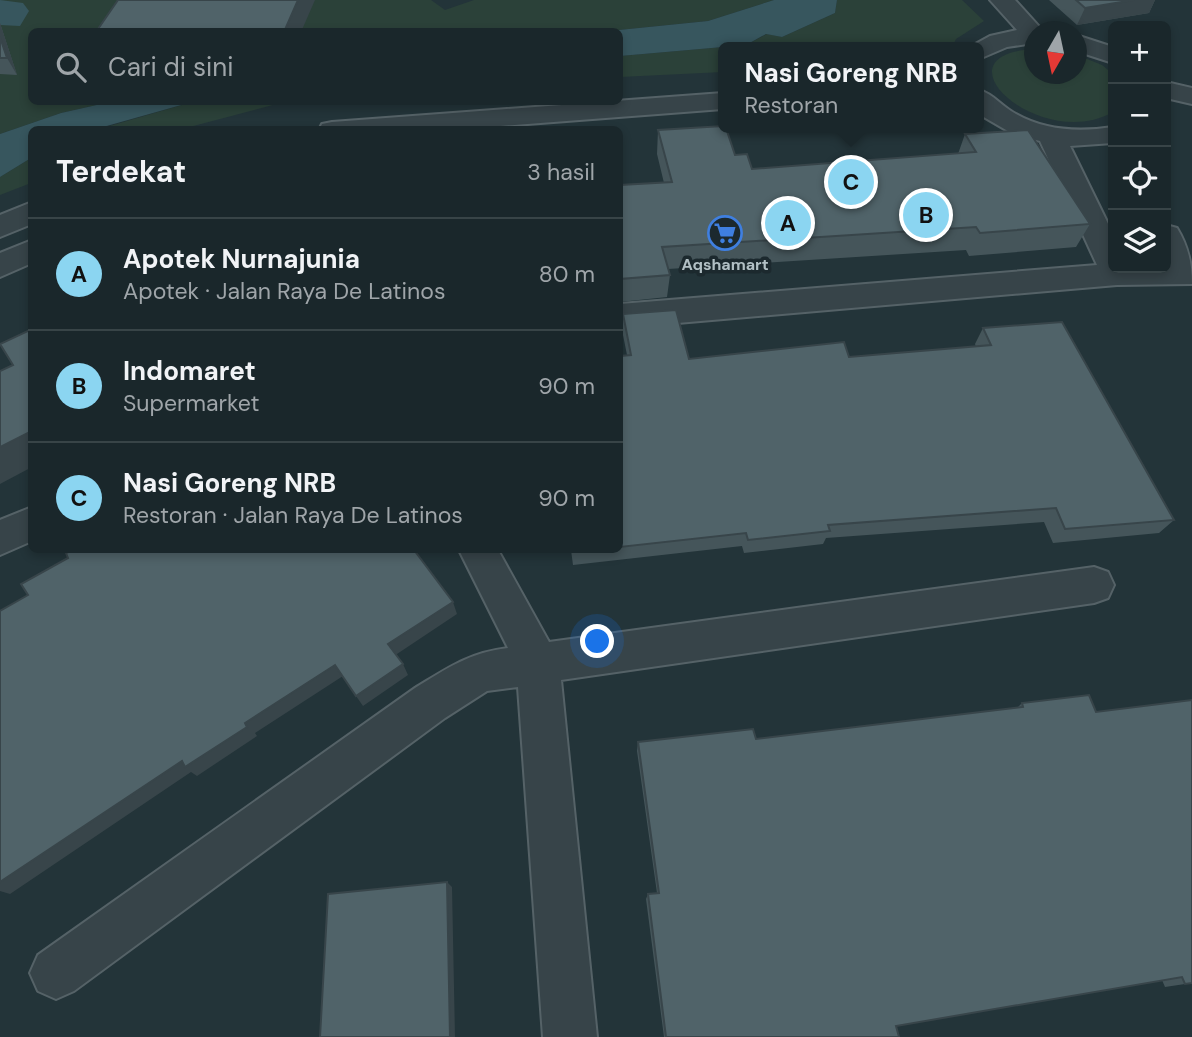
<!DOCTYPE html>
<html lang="id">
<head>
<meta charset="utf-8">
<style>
	:root { --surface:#1a272b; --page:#232f33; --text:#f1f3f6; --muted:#9fa5a9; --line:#384447; --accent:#8bd5f1 }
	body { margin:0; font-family:"DM Sans",sans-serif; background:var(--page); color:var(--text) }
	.controls { position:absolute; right:21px; top:21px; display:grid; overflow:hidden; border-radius:10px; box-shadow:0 4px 10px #0003 }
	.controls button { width:63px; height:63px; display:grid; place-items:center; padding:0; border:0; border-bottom:2px solid var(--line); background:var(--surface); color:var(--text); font:35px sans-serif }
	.compass { position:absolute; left:1024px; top:21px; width:63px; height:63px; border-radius:50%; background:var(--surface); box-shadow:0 4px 10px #0003; rotate:189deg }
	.you { position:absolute; left:598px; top:642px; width:24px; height:24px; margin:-18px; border:5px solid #fff; border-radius:50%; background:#1a73e8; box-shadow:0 0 0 10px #1a73e833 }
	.badge { display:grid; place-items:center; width:46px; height:46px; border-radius:50%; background:var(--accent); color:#111; font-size:23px; font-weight:700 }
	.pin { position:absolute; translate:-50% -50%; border:4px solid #fff; box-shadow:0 2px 7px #0006 }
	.popup { position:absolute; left:718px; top:42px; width:266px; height:91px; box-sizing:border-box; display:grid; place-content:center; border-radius:10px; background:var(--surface); filter:drop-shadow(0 2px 5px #0005); font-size:23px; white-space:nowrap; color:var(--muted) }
	.popup b { font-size:26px; color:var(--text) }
	.popup::after { content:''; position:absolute; left:50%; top:100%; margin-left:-14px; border:14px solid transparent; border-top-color:var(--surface) }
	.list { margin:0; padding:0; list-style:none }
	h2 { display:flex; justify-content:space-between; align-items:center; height:91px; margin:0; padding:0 28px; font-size:30px }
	h2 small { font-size:23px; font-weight:400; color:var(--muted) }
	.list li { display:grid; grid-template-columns:46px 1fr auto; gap:21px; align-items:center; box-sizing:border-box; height:112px; padding:0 28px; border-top:2px solid var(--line) }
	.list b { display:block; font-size:26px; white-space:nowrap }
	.list p { margin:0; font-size:23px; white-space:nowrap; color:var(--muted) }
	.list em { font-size:23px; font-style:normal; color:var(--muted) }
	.icon { flex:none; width:38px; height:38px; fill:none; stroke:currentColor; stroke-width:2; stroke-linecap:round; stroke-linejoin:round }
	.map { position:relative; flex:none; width:1192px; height:1037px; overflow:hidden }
	.search { position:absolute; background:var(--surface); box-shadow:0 4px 10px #0003; left:28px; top:28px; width:595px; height:77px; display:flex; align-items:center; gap:18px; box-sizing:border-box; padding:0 24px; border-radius:10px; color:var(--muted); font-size:26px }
	.panel { position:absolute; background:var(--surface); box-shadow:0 4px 10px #0003; left:28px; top:126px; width:595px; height:427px; border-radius:10px }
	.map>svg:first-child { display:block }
</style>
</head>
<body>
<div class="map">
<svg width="1192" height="1037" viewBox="0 0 1192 1037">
	<rect width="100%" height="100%" fill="#233439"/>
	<path fill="#2b4139" d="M 0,0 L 431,0 L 445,10 L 474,0 L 774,0 L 708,21 L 609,31 L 32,32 L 32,102 L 110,102 L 61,113 L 0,134 Z
		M 837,0 L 962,0 L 984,21 L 956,39 L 952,47 L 723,47 L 723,72 L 620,77 L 620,56 L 746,45 L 767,34 L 782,37 L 835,13 Z
		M 1034,49 L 1034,74 L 1076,74 L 1077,55 L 1102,65 L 1113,74 L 1113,112 C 1041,153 931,55 1034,49 Z
		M 192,102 L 284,102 L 182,129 L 96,130 Z
		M 31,158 L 31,183 L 0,195 L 0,177 Z"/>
	<path fill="#37565e" d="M 0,0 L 23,3 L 29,11 L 20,26 L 0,25 Z
		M 774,0 L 837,0 L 835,13 L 782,37 L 766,34 L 746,45 L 620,56 L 620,32 L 609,31 L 708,21 Z
		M 110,102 L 192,102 L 96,129 L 32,130 L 31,158 L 0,177 L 0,134 L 61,113 Z"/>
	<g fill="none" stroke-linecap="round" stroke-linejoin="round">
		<g stroke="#556267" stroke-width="4">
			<path id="minor" d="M 990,0 L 1015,0 L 1044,32 L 1034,32 L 1034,43 L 1007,47 L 979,59 L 979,47 L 970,47 L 990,36 L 1017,30 Z
				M 1076,35 L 1113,47 L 1113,63 L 1076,51 Z
				M 1166,82 L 1192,88 L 1192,104 L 1166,98 Z
				M 979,90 C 994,94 1002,107 1016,114 C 1046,131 1080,132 1113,127 L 1113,143 L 1070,146 L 1113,234 L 1113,268 L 1166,268 L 1166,225 L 1177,228 C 1188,246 1192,263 1192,284 L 1117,285 L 620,328 L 620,304 L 1097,265 L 1040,141 L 1013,134 L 982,116 L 979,113 Z
				M 723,93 L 723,109 L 449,130 L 319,130 L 322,124 L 332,122 Z
				M 32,202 L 32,224 L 0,237 L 0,215 Z
				M 32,240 L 32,263 L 0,277 L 0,253 Z
				M 32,507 L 32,541 L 0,555 L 0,520 Z
				M 459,550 L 498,550 L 549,642 L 1094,567 L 1108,572 L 1114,585 L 1108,598 L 1094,603 L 561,680 L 597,1037 L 543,1037 L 518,687 L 487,691 L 445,718 L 74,991 L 56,999 L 38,991 L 30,973 L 38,955 L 415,688 C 448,668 468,653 508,648 Z"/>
		</g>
		<use href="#minor" fill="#374449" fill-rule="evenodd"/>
	</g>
	<path fill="#45555a" d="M 1049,0 L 1155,0 L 1149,13 L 1077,25 Z
		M 0,23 L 17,75 L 0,74 Z
		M 98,29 L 301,32 L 99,32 Z
		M 658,130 L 735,155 L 752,169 L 958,154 L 965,134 L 1090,224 L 1076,247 L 969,256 L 966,250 L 668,269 L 670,275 L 667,297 L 620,302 L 620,185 L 664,183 L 657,154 Z
		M 623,314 L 689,359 L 849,357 L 976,347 L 975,344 L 983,328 L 1174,520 L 1159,533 L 1053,543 L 1044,522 L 826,538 L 823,544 L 744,553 L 742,546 L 573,565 L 571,550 L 620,550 L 620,356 L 627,355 L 622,330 Z
		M 1089,695 L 1185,984 L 1165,987 L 1162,980 L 896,1026 L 899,1037 L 664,1037 L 646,899 L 648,894 L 657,893 L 637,751 L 638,742 L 756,739 L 1017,708 L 1022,703 Z"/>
	<path fill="#38454a" d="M 298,0 L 315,0 L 301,32 L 284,32 Z
		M 1134,0 L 1155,0 L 1149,13 L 1077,25 L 1085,8 Z
		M 0,23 L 17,75 L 7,58 L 0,37 Z
		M 32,431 L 32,467 L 0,484 L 0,447 Z
		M 453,602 L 457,614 L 394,656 L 388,644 Z
		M 403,664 L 408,675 L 363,706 L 356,696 Z
		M 335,665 L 343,676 L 255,733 L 257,736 L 197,776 L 191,772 L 10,894 L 0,891 L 0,882 L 182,761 L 245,723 Z
		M 447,882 L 452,887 L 455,1037 L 450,1037 Z"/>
	<path fill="#506369" stroke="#38454a" stroke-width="2" d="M 118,0 L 298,0 L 284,32 L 169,32 L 98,29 Z
		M 1076,0 L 1134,0 L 1085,8 Z
		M 0,37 L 7,58 L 0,58 Z
		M 723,126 L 723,128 L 726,128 L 735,155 L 747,154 L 752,169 L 976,152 L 965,134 L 1028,130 L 1090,224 L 980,233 L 976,227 L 662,247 L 670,275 L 620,279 L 620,281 L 620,185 L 672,182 L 658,130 Z
		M 676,310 L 689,359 L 844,342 L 849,357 L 991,345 L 983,328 L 1062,322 L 1174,520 L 1065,529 L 1056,508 L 828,525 L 830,531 L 748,540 L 746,533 L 620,547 L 620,356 L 631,355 L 623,314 Z
		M 32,329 L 32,431 L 0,447 L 0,371 L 13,365 L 0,344 Z
		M 73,550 L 414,550 L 453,602 L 388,644 L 403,664 L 356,696 L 335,665 L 245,723 L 247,727 L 185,767 L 182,761 L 0,882 L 0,611 L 28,595 L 21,584 L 68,558 L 66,553 Z
		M 572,550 L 596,550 L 572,552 Z
		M 1089,695 L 1096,712 L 1192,700 L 1192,983 L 1185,984 L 1182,977 L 896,1026 L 899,1037 L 666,1037 L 648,894 L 659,893 L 638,742 L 753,729 L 756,739 L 1023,707 L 1022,703 Z
		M 447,882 L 450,1037 L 320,1037 L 328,894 Z"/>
	<defs>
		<g id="supermarket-ring" transform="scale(1.75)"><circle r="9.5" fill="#1c292e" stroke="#3f7fe0" stroke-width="1.5"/><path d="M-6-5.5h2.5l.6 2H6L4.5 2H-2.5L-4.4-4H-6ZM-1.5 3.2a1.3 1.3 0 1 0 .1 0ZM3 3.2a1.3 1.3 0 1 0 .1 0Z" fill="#3f7fe0"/></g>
	</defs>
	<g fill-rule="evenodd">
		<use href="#supermarket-ring" x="725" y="233"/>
	</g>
	<g text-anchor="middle" stroke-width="7" stroke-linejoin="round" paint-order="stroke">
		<g font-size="16" font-weight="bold" fill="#b2c0c5" stroke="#1c292e">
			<text x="725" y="270">Aqshamart</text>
		</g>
	</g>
</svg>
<div class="controls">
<button>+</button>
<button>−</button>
<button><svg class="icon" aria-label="locate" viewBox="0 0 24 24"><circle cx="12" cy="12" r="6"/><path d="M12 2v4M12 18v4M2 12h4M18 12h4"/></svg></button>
<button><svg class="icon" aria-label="layers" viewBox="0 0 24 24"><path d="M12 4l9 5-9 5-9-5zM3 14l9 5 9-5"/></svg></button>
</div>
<svg class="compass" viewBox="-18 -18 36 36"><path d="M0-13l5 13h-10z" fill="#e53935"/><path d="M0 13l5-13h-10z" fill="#9fa5a9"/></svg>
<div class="you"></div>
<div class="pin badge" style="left:788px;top:223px">A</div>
<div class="pin badge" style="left:926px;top:215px">B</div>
<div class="pin badge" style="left:851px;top:182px">C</div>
<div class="popup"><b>Nasi Goreng NRB</b>Restoran</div>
<div class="search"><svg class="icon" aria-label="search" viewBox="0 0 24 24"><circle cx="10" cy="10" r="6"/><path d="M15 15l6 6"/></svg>Cari di sini</div>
<section class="panel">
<h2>Terdekat<small>3 hasil</small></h2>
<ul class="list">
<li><span class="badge">A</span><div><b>Apotek Nurnajunia</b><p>Apotek · Jalan Raya De Latinos</p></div><em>80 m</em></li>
<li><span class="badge">B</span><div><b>Indomaret</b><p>Supermarket</p></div><em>90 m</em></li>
<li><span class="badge">C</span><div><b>Nasi Goreng NRB</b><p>Restoran · Jalan Raya De Latinos</p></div><em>90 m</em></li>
</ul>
</section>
</div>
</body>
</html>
